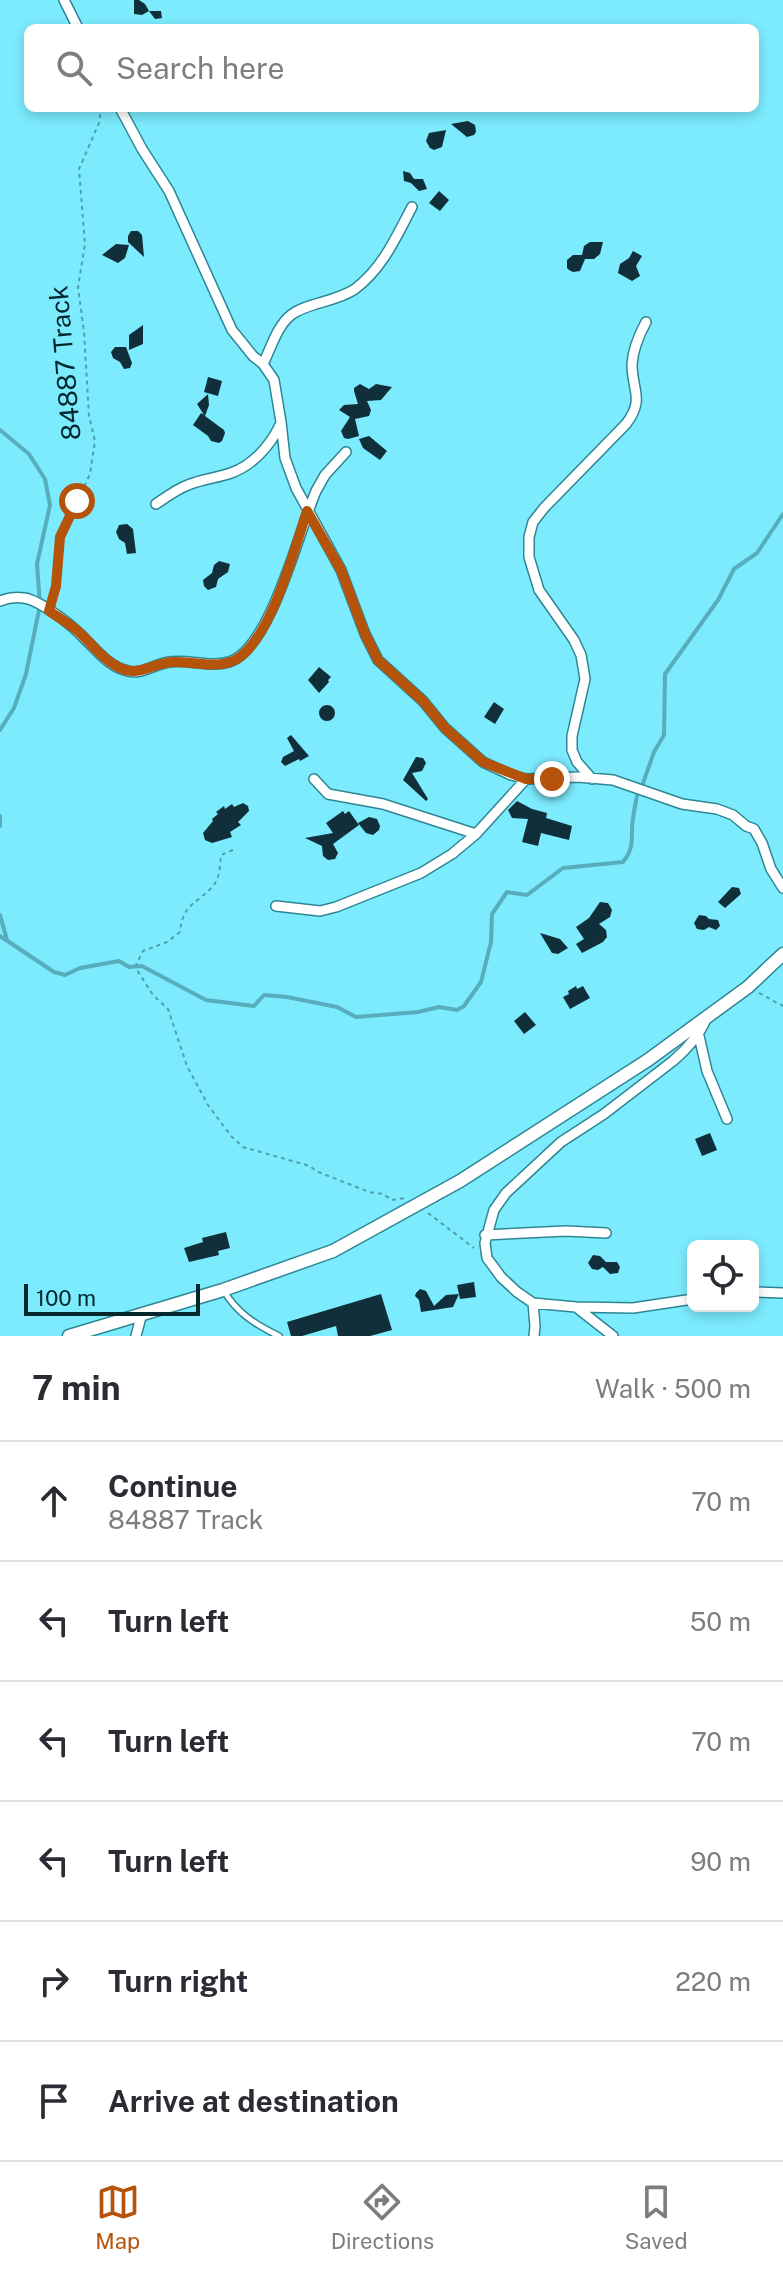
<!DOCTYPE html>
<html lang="en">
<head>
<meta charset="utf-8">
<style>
	:root { --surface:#fff; --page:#f2f2f3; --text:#2b2b33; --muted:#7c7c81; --line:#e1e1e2; --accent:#b45309 }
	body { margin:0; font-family:"Public Sans",sans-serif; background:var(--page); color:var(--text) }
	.controls { position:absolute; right:24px; bottom:24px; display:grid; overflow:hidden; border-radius:12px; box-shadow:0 4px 12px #0003 }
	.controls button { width:72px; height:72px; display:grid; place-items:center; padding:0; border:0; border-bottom:2px solid var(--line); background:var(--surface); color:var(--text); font:40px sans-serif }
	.scale { position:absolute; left:24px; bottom:20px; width:176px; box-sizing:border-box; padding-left:8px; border:4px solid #02272d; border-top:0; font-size:22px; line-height:28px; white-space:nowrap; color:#02272d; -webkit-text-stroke:6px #7cebfe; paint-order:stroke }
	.stop { position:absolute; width:24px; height:24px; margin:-18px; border:6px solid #b45309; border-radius:50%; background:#fff }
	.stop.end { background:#b45309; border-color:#fff; box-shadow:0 2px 8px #0008 }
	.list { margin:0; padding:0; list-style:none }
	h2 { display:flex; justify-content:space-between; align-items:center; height:104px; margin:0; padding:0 32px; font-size:34px }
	h2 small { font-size:26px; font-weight:400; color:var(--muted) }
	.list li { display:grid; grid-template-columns:52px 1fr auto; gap:24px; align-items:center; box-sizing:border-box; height:120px; padding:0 32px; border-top:2px solid var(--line) }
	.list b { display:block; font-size:30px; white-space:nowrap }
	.list p { margin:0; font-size:26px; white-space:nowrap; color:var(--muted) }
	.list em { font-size:26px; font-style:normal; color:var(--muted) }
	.icon { flex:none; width:44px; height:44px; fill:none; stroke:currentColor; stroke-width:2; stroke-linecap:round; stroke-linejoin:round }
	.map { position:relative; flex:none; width:783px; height:1336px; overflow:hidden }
	.search { position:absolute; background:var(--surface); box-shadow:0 4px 12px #0003; left:24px; right:24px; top:24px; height:88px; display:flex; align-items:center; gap:20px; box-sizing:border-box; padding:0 28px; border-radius:12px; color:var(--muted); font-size:30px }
	.sheet { height:824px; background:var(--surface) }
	nav { display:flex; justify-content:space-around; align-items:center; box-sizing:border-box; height:112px; border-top:2px solid var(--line); background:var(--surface); font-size:22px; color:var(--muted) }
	nav a { display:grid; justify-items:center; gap:4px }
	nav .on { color:var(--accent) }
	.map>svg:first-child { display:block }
</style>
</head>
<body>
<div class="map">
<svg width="783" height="1336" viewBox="0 0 783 1336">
	<rect width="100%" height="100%" fill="#7cebfe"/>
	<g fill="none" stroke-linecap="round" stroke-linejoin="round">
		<path stroke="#58adbc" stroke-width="4" d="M 0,430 L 29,454 L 45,479 L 50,505 L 37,564 L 40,605 L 26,674 L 14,708 L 0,730
			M 642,786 L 654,752 L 664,735 L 665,674 L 718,600 L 734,569 L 757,553 L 783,514
			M 0,816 L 0,826
			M 0,915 L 7,940
			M 0,936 L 54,972 L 65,975 L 80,968 L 119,961 L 129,967 L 142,966 L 206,1000 L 254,1006 L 264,995 L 287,997 L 337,1007 L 356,1017 L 418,1012 L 439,1007 L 457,1010 L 464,1006 L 481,982 L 491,942 L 492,914 L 507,892 L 527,895 L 563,868 L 623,862 C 632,851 632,843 632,830 C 632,819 635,807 637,796"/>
	</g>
	<path fill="#112e3b" d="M 134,0 L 139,0 L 145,4 L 149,11 L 161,11 L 162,18 L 155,19 L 149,11 L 142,15 L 134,14 Z
		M 468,121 L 475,125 L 476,132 L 474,135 L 467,137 L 451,124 Z
		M 446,130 L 442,147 L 434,150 L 430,148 L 426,141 L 429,133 Z
		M 403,171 L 410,173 L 414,179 L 423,179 L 427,189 L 419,191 L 411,183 L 404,181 Z
		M 439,191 L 449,200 L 440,211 L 429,203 Z
		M 131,231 L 138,231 L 142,235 L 144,257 L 128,242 L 128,236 Z
		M 590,242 L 603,242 L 600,254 L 594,259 L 585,259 L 580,271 L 573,272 L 569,270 L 567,268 L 567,260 L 573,255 L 582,255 L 584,246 Z
		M 116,244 L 129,245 L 125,258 L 118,263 L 102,255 Z
		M 633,251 L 642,256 L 636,266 L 640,276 L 632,281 L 618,273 L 620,264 L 629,258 Z
		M 143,325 L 143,344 L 129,350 L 129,335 Z
		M 115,347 L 126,347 L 132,363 L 130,368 L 124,369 L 120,362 L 113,358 L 111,352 Z
		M 208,377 L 222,381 L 218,396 L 204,392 Z
		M 360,384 L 369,389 L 376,384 L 392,387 L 381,400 L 367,401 L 371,410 L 369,416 L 355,419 L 359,436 L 348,439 L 344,438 L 341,431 L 350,417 L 339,410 L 344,405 L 358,404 L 354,391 L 354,388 Z
		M 208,394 L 209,405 L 205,416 L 224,430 L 225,433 L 222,441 L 219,443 L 211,441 L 208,436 L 193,425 L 201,413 L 204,415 L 197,404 Z
		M 369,436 L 387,451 L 380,460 L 363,448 L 359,439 Z
		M 127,524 L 133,529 L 136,553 L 127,554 L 125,543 L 119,539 L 116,532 L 119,525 Z
		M 219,561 L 230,564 L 228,572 L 218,579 L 216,587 L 208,590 L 204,586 L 203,580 L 212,573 L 214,565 Z
		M 319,667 L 331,677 L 328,680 L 329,682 L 319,693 L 308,680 Z
		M 494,702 L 504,709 L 495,724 L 484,717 Z
		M319 713a8 8 0 1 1 16 0a8 8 0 1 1-16 0Z
		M 291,735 L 309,756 L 300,761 L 299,759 L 285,766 L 281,762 L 283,757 L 294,751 L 287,738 Z
		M 416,757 L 423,758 L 426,763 L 422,771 L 412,773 L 428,799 L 426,801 L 403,780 Z
		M 517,801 L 532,809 L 547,813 L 546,818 L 572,826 L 569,840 L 541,833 L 538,846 L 522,842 L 528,819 L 512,818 L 508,810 Z
		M 243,803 L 248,806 L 249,811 L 238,822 L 241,825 L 230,832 L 232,837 L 212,843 L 205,840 L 203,833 L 213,821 L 212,819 L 218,814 L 216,812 L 224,806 L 225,809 L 232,804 L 234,807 Z
		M 343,811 L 345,814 L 349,811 L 359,825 L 333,844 L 338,853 L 335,859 L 328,860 L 323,856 L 322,846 L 305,838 L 333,833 L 326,823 Z
		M 369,817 L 377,819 L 380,826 L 379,830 L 373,835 L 366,833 L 358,823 Z
		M 732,887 L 739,888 L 741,894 L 725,908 L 718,902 Z
		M 600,902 L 608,903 L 612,910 L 610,917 L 599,924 L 606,930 L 607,937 L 603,942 L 582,953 L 576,944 L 584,939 L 576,927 L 589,918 Z
		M 699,915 L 706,916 L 709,919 L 718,920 L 720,926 L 716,930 L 709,927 L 704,930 L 697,929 L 694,923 Z
		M 540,933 L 560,939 L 568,948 L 558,954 L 552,953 Z
		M 576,986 L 577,989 L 583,986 L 590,998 L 570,1009 L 563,997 L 569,994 L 568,991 Z
		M 525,1012 L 536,1025 L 524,1034 L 514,1021 Z
		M 710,1133 L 717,1150 L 702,1156 L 695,1139 Z
		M 226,1232 L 230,1248 L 218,1251 L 219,1255 L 189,1262 L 184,1248 L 203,1242 L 202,1238 Z
		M 593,1255 L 600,1256 L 606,1262 L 617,1262 L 620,1267 L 618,1273 L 610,1274 L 603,1267 L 598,1270 L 592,1269 L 588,1263 Z
		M 474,1282 L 476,1297 L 460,1299 L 457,1285 Z
		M 420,1289 L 426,1291 L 434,1306 L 446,1295 L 459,1294 L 453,1307 L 421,1312 L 419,1300 L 415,1296 L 416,1293 Z
		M 381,1294 L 392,1330 L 370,1336 L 338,1336 L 336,1326 L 302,1336 L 291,1336 L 287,1322 Z"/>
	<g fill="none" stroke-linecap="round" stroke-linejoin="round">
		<g stroke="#2e8694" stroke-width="8">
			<path id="service" d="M 224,1291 C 237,1313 256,1325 279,1336"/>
		</g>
		<g stroke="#2e8694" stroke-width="12">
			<path id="minor" d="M 64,0 L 78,28
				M 120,108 L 142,149 L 169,191 L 232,330 L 253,356 L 263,364 L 274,380 L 281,422 L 285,458 L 296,488 L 341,570 L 365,634 L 378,660 L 423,701 L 445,728 L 483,762 L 511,775 L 526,779 L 578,777 L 613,780 L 682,804 L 717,809 L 733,815 L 746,826 L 754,829 L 762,843 L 771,869 L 783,888
				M 263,364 C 271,348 277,326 291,315 C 306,303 336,302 355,289 C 383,268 396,237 412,207
				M 156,504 C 166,497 177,489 188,485 C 202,479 217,478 231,473 C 253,465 270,446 280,425
				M 0,601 C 7,598 17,597 24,598 C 39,600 69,623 80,634 C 94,647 108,667 128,671 C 141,675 155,664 169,662 C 189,659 210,668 229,662 C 271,649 299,530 316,491 L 325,475 L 346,452
				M 314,779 L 328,794 L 383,804 L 476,834
				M 592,779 L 577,762 L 572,750 L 572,736 L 585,679 L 581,655 L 574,640 L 539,590 L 529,557 L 529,537 L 533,522 L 544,508 L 626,424 C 645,399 632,391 632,364 C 633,349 639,335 646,322
				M 276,906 L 320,911 L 336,907 L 421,873 L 452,854 L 476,834 L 526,779
				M 699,1036 L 707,1071 L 727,1119
				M 485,1235 L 566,1231 L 606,1233
				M 753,1292 L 783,1293
				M 693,1299 L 633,1308 L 576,1307 L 533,1303 L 517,1292 L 501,1277 L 487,1258 L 485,1243 L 494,1210 L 506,1193 L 561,1142 L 604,1114 L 673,1061 C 687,1049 699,1036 706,1019
				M 533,1303 L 535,1326 L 534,1336
				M 576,1307 L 613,1336
				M 136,1336 L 142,1313"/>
		</g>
		<g stroke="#2e8694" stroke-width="15">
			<path id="tertiary" d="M 69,1336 L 223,1290 L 333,1251 L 460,1181 L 648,1060 L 748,987 L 783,954"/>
		</g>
		<path stroke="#4ea0af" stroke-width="2" stroke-dasharray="4 4" stroke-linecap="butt" d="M 52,600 L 56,586 L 60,537 L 90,474 L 95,441 L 89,416 L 84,332 L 78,287 L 85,244 L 79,169 L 99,123 L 101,108
			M 233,850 L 221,855 C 220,865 220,878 213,886 C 196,905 183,903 180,932 L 167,942 L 143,951 L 136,965 L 137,970 L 153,995 L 168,1009 L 187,1066 L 208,1105 L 231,1136 L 243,1147 L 310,1166 L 316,1171 L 369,1192 L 383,1194 L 392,1200 L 405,1198
			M 759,993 L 783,1006
			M 428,1213 L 474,1248"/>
		<use href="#service" stroke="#fff" stroke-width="5"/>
		<use href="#minor" stroke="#fff" stroke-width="9"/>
		<use href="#tertiary" stroke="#fff" stroke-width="12"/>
	</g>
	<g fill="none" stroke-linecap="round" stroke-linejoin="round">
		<path stroke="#b45309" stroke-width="10" d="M 77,501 L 60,537 L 56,586 L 49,611 C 59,618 70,624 79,632 C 92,644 103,660 120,668 C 138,677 154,663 172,662 C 192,661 214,669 233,661 C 270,645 295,547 307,511 L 341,570 L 365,634 L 378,660 L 423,701 L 445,728 L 483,762 L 526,779 L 552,779"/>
	</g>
	<g text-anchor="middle" stroke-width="8" stroke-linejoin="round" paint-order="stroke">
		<g font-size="26" fill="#02272d" stroke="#7cebfe">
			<text transform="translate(65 363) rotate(-95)" y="9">84887 Track</text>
		</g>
	</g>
</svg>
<div class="controls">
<button><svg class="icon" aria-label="locate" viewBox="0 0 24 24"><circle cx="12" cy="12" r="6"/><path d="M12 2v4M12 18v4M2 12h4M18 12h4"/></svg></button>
</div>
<div class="scale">100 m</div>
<div class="stop" style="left:77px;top:501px"></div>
<div class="stop end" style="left:552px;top:779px"></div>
<div class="search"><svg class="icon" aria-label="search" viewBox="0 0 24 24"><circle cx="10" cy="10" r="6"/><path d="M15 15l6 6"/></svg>Search here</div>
</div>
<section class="sheet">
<h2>7 min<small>Walk · 500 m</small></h2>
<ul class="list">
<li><svg class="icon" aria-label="ahead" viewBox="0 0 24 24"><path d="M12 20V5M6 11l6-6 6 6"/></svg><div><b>Continue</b><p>84887 Track</p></div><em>70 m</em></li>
<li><svg class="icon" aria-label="left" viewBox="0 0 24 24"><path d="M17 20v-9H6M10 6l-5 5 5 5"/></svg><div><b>Turn left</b></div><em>50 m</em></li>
<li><svg class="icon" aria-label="left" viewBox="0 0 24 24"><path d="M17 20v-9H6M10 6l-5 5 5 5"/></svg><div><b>Turn left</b></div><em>70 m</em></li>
<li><svg class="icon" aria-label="left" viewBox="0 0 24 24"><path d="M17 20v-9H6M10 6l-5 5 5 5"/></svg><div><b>Turn left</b></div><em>90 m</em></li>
<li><svg class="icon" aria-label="right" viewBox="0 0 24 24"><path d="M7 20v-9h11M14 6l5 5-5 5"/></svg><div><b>Turn right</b></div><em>220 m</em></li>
<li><svg class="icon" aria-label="arrive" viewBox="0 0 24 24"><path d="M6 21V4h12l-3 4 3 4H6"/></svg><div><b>Arrive at destination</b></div></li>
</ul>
</section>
<nav>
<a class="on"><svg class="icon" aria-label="map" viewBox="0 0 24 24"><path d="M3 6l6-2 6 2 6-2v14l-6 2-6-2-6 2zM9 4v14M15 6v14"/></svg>Map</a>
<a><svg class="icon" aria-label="directions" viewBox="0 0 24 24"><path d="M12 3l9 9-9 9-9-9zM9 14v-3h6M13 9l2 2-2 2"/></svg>Directions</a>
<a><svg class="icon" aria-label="saved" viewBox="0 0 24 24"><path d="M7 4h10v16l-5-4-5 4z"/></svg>Saved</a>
</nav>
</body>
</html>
